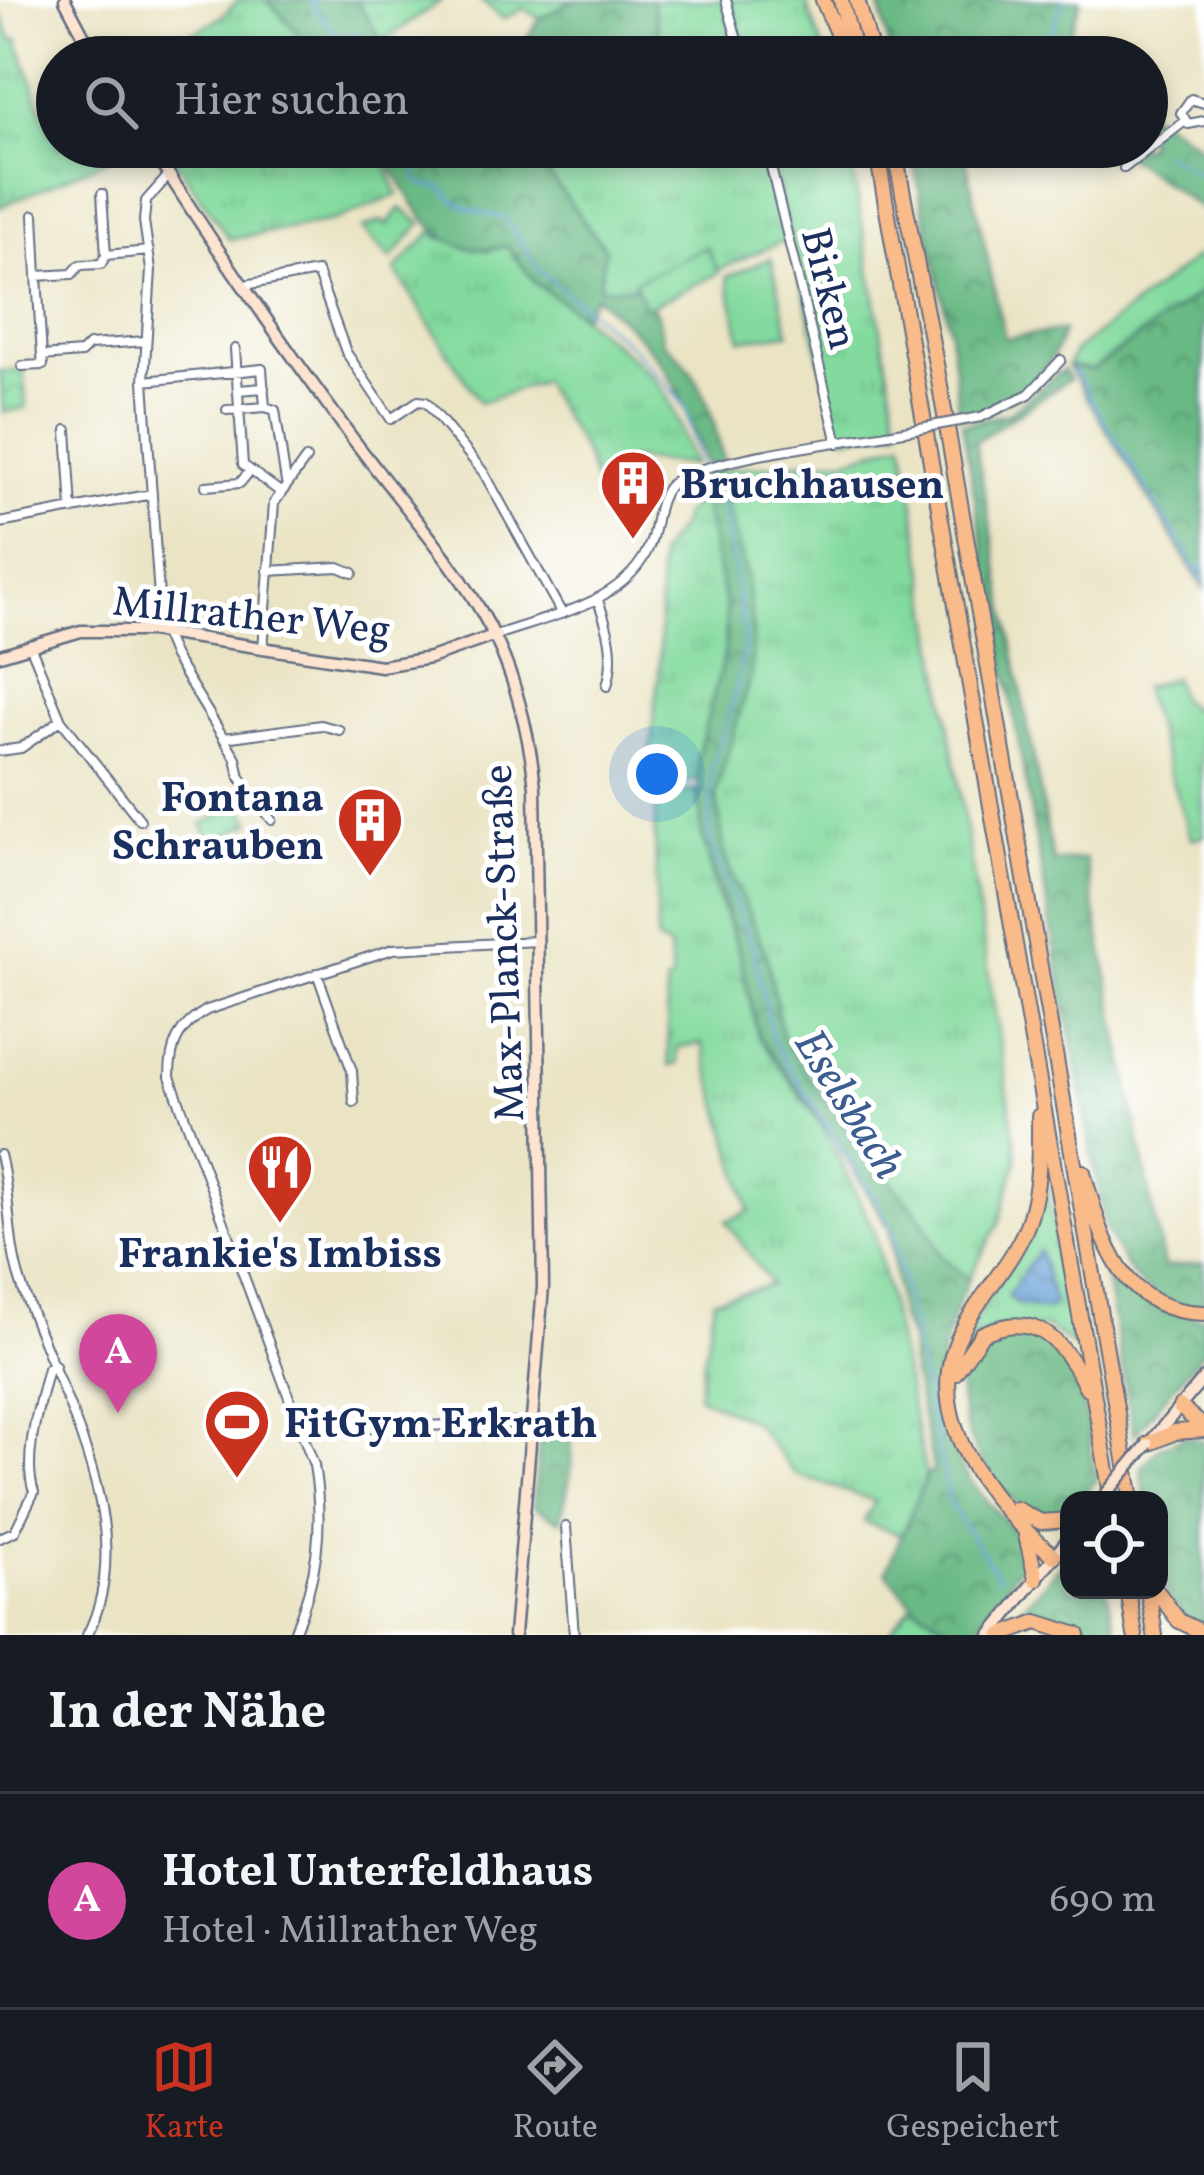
<!DOCTYPE html>
<html lang="de">
<head>
<meta charset="utf-8">
<style>
	:root { --surface:#171b24; --page:#242831; --text:#f1f3f6; --muted:#9ea1a6; --line:#363941; --accent:#c8321e }
	body { margin:0; font-family:Vollkorn,serif; background:var(--page); color:var(--text) }
	.controls { position:absolute; right:36px; bottom:36px; display:grid; overflow:hidden; border-radius:24px; box-shadow:0 6px 18px #0003 }
	.controls button { width:108px; height:108px; display:grid; place-items:center; padding:0; border:0; border-bottom:3px solid var(--line); background:var(--surface); color:var(--text); font:60px sans-serif }
	.you { position:absolute; left:657px; top:774px; width:42px; height:42px; margin:-30px; border:9px solid #fff; border-radius:50%; background:#1a73e8; box-shadow:0 0 0 18px #1a73e833 }
	.badge { display:grid; place-items:center; width:78px; height:78px; border-radius:50%; background:var(--accent); color:#fff; font-size:39px; font-weight:700 }
	.pin { position:absolute; translate:-50% -99px; filter:drop-shadow(0 3px 6px #0008) }
	.pin::after { content:''; position:absolute; top:63px; width:42px; height:36px; background:inherit; clip-path:polygon(0 0,100% 0,50% 100%) }
	.list { margin:0; padding:0; list-style:none }
	h2 { display:flex; justify-content:space-between; align-items:center; height:156px; margin:0; padding:0 48px; font-size:51px }
	h2 small { font-size:39px; font-weight:400; color:var(--muted) }
	.list li { display:grid; grid-template-columns:78px 1fr auto; gap:36px; align-items:center; box-sizing:border-box; height:216px; padding:0 48px; border-top:3px solid var(--line) }
	.list b { display:block; font-size:45px; white-space:nowrap }
	.list p { margin:0; font-size:39px; white-space:nowrap; color:var(--muted) }
	.list em { font-size:39px; font-style:normal; color:var(--muted) }
	.icon { flex:none; width:66px; height:66px; fill:none; stroke:currentColor; stroke-width:2; stroke-linecap:round; stroke-linejoin:round }
	.map { position:relative; flex:none; width:1204px; height:1635px; overflow:hidden }
	.search { position:absolute; background:var(--surface); box-shadow:0 6px 18px #0003; left:36px; right:36px; top:36px; height:132px; display:flex; align-items:center; gap:30px; box-sizing:border-box; padding:0 42px; border-radius:66px; color:var(--muted); font-size:45px }
	.sheet { height:372px; background:var(--surface) }
	nav { display:flex; justify-content:space-around; align-items:center; box-sizing:border-box; height:168px; border-top:3px solid var(--line); background:var(--surface); font-size:33px; color:var(--muted) }
	nav a { display:grid; justify-items:center; gap:6px }
	nav .on { color:var(--accent) }
	.map>svg:first-child { display:block }
</style>
</head>
<body>
<div class="map">
<svg width="1204" height="1635" viewBox="0 0 1204 1635">
	<defs>
		<pattern id="grass-tufts" width="24" height="20" patternUnits="userSpaceOnUse" patternTransform="scale(3)"><rect width="24" height="20" fill="#83da9e"/><path d="M3 7l-1-3M5 7V3M7 7l1-3M15 17l-1-3M17 17v-4M19 17l1-3" fill="none" stroke="#71bb8a"/></pattern>
		<pattern id="forest-crowns" width="20" height="18" patternUnits="userSpaceOnUse" patternTransform="scale(3)"><rect width="20" height="18" fill="#6aba85"/><path d="M2 6a3 3 0 1 1 6 0M12 15a3 3 0 1 1 6 0" fill="none" stroke="#569870"/></pattern>
		<pattern id="park-crowns" width="20" height="18" patternUnits="userSpaceOnUse" patternTransform="scale(3)"><rect width="20" height="18" fill="#83da9e"/><path d="M2 6a3 3 0 1 1 6 0M12 15a3 3 0 1 1 6 0" fill="none" stroke="#71bb8a"/></pattern>
		<pattern id="water-waves" width="16" height="10" patternUnits="userSpaceOnUse" patternTransform="scale(3)"><rect width="16" height="10" fill="#6aa2d9"/><path d="M0 5q4-4 8 0t8 0" fill="none" stroke="#5684b3"/></pattern>
	</defs>
	<rect width="100%" height="100%" fill="#fff"/>
	<filter id="ink" filterUnits="userSpaceOnUse"><feTurbulence type="fractalNoise" baseFrequency=".00833" numOctaves="2"/><feDisplacementMap in="SourceGraphic" scale="24" xChannelSelector="R" yChannelSelector="G"/><feConvolveMatrix kernelMatrix="1 2 1 2 8 2 1 2 1" color-interpolation-filters="sRGB"/></filter>
	<filter id="wash" filterUnits="userSpaceOnUse"><feTurbulence type="fractalNoise" baseFrequency=".004" numOctaves="4" result="noise"/><feDisplacementMap in="SourceGraphic" scale="48" xChannelSelector="R" yChannelSelector="G"/><feGaussianBlur stdDeviation="2.7" result="paint"/><feColorMatrix in="noise" values="0 0 0 0 0 0 0 0 0 0 0 0 0 0 0 0 0 1.4 0 .05"/><feComposite in="paint" operator="in"/></filter>
	<g filter="url(#wash)">
		<rect width="100%" height="100%" fill="#eae4c4"/>
		<path fill="url(#grass-tufts)" stroke="#4f847e" stroke-width="3" d="M 238,0 L 267,0 L 321,57 L 107,55 C 160,36 201,44 238,0 Z
			M 356,0 L 442,0 L 382,42 Z
			M 480,0 L 574,0 L 540,19 L 524,8 L 504,19 Z
			M 652,0 L 723,0 L 739,57 L 663,57 Z
			M 729,0 L 805,0 L 826,57 L 745,57 Z
			M 0,12 L 12,40 L 17,39 L 51,135 L 57,134 L 57,147 L 120,147 L 122,153 L 0,207 Z
			M 166,147 L 379,147 L 398,195 L 333,221 L 229,239 Z
			M 545,147 L 759,147 L 785,240 L 645,303 L 599,288 L 605,249 L 547,172 Z
			M 768,147 L 848,147 L 899,429 L 846,437 L 838,432 Z
			M 434,230 L 438,237 L 488,251 L 507,246 C 548,299 607,331 654,379 C 675,402 682,436 693,465 L 630,459 L 595,483 C 582,439 562,421 542,381 L 480,403 L 395,270 Z
			M 1204,251 L 1204,290 L 1092,370 L 1068,366 L 1074,352 Z
			M 904,441 L 1018,1158 L 998,1226 L 968,1279 L 941,1256 L 922,1218 L 830,1108 L 783,1040 L 767,957 L 725,858 L 716,793 L 726,755 L 746,573 L 717,470 L 849,458 Z
			M 702,498 C 716,547 731,598 725,649 C 721,694 696,735 698,780 L 647,784 L 660,661 L 659,554 L 682,524 L 682,516 Z
			M 1173,678 L 1180,700 L 1199,714 L 1204,836 L 1191,839 L 1142,688 Z
			M 696,791 L 715,890 L 739,952 L 758,1036 L 825,1130 L 874,1231 L 926,1476 L 902,1535 L 864,1522 L 875,1501 L 796,1475 L 753,1422 L 698,1396 L 714,1299 L 771,1285 L 726,1221 L 750,1211 L 702,1044 L 677,1047 L 678,1064 L 669,1066 L 666,983 L 672,980 L 669,948 L 657,941 L 655,806 L 656,793 Z
			M 1042,1180 L 1046,1180 L 1075,1347 L 1046,1327 L 975,1336 L 959,1356 L 957,1349 L 1017,1253 Z
			M 913,1604 L 962,1635 L 887,1635 Z"/>
		<path fill="url(#forest-crowns)" stroke="#427472" stroke-width="3" d="M 267,0 L 356,0 L 382,42 L 400,57 L 321,57 Z
			M 574,0 L 652,0 L 663,57 L 513,57 L 540,19 Z
			M 879,0 L 1081,0 L 1062,57 L 891,57 Z
			M 1147,111 L 1204,148 L 1204,211 L 1114,147 L 1147,147 Z
			M 379,147 L 546,147 L 547,172 L 605,249 L 599,288 L 635,287 L 658,314 L 663,342 C 705,374 711,413 724,462 L 706,465 C 672,373 671,362 595,296 L 582,316 L 537,285 L 507,246 C 433,265 414,199 379,147 Z
			M 910,147 L 963,147 L 1005,338 L 1063,331 C 1048,381 1010,408 959,417 L 950,332 Z
			M 1204,290 L 1204,589 L 1068,366 L 1092,370 Z
			M 1063,370 L 1069,379 L 975,442 L 1053,862 L 1085,859 L 1164,1267 L 1204,1263 L 1204,1306 C 1145,1308 1128,1273 1105,1228 L 962,424 L 1009,413 Z
			M 717,470 L 746,573 L 753,634 L 751,674 L 716,793 L 725,858 L 767,957 L 783,1040 L 830,1108 L 922,1218 L 941,1256 L 968,1279 C 933,1363 919,1423 984,1498 C 1002,1519 1021,1533 1024,1560 L 971,1635 L 962,1635 L 913,1604 L 886,1572 L 926,1476 L 934,1471 L 911,1364 L 911,1341 L 899,1315 L 889,1228 L 829,1130 L 758,1036 L 739,952 L 702,837 L 697,758 L 725,651 L 726,608 L 702,498 L 702,472 Z
			M 1100,1243 C 1116,1293 1155,1313 1204,1318 L 1204,1350 L 1134,1435 Z
			M 1024,1329 C 1086,1354 1086,1422 1096,1480 L 1079,1500 L 1069,1500 L 1069,1509 C 1005,1551 913,1374 988,1337 C 999,1332 1013,1332 1024,1329 Z
			M 557,1416 L 572,1418 L 571,1471 L 561,1521 L 533,1506 L 541,1428 Z
			M 1186,1435 L 1204,1441 L 1204,1626 C 1148,1604 1159,1550 1159,1500 L 1146,1500 L 1141,1468 L 1160,1447 Z
			M 1069,1556 L 1069,1590 L 1107,1590 L 1117,1635 C 1090,1635 1044,1621 1020,1610 Z"/>
		<path fill="url(#park-crowns)" stroke="#4f847e" stroke-width="3" d="M 0,371 L 24,371 L 26,408 L 3,412 Z"/>
		<path fill="#83da9e" stroke="#4f847e" stroke-width="3" d="M 401,208 L 421,223 L 391,259 L 362,229 L 381,221 L 387,225 Z
			M 706,247 L 719,273 L 646,308 L 634,282 Z
			M 771,258 L 789,333 L 741,339 L 727,277 Z
			M 242,804 L 251,823 L 211,842 L 202,824 Z"/>
		<path fill="url(#water-waves)" stroke="#42689c" stroke-width="3" d="M 1039,1250 L 1054,1304 L 1047,1310 L 1019,1305 L 1008,1296 Z"/>
		<g fill="none" stroke-linecap="round" stroke-linejoin="round">
			<path stroke="#6aa2d9" stroke-width="3" d="M 312,0 L 314,9 L 339,35 L 361,34 L 365,57
				M 1041,57 L 1064,0
				M 1147,136 L 1149,137
				M 421,147 L 416,174 L 420,184 L 443,188 C 462,214 477,209 506,219 L 539,270 L 630,345 L 674,393 L 685,408 L 700,465
				M 1163,153 L 1204,176
				M 1073,370 L 1198,572
				M 705,473 L 724,511 L 745,639 L 737,688 L 711,771 L 710,842 L 754,951 L 773,1042 L 889,1221 L 950,1504 L 999,1578
				M 1204,566 L 1198,572 L 1204,581"/>
		</g>
	</g>
	<g filter="url(#ink)">
		<g fill="none" stroke-linecap="round" stroke-linejoin="round">
			<g stroke="#636e82" stroke-width="12">
				<path id="street" d="M 726,0 L 742,57
					M 1204,103 L 1191,99 L 1181,113 L 1188,124 L 1204,121
					M 766,147 L 838,443
					M 1124,168 L 1185,121
					M 169,175 L 146,201 L 144,221 L 151,270 L 144,381 L 161,626 L 174,657 L 236,758 L 240,777 L 272,820
					M 102,194 L 106,255
					M 34,215 L 37,276
					M 245,285 L 317,272 L 346,352 L 391,419 L 418,401 L 426,402 L 484,473 L 561,612
					M 146,341 L 89,345 L 81,353 L 42,356 L 37,276 L 72,274 L 80,265 L 101,264 L 106,255 L 149,251
					M 235,349 L 243,465 L 279,491
					M 22,366 L 43,365 L 42,356
					M 144,381 L 262,369 L 265,407 L 227,410
					M 238,390 L 264,388
					M 265,407 L 275,410 L 286,482
					M 981,417 L 1029,394 L 1061,360
					M 67,430 L 72,510
					M 206,486 L 240,483 L 249,472
					M 0,523 L 152,494
					M 268,571 L 339,567 L 353,573
					M 597,598 C 609,629 616,654 607,686
					M 496,635 C 549,616 628,603 650,544 C 657,526 656,498 671,484 C 698,459 844,442 887,434
					M 30,645 L 61,720 L 140,820
					M 263,649 L 274,503 L 306,459
					M 224,738 L 321,725 L 339,730
					M 0,751 L 21,748 L 61,720
					M 317,973 L 352,1071 L 354,1102
					M 0,1155 C 11,1197 7,1242 21,1283 C 55,1389 144,1524 87,1635
					M 304,1429 L 536,1423
					M 566,1527 L 574,1635
					M 0,1538 L 15,1531 L 34,1492 C 22,1459 40,1402 48,1368 L 55,1365
					M 293,1635 C 318,1578 324,1526 314,1465 L 170,1077 C 170,1044 179,1026 207,1010 L 393,949 L 537,941"/>
			</g>
			<g stroke="#636e82" stroke-width="15">
				<path id="secondary" d="M 65,0 L 95,57
					M 151,147 C 214,246 283,345 353,439 C 447,564 517,619 535,787 L 543,1287 L 514,1635
					M 0,655 L 81,631 L 151,631 L 381,666 L 430,658 L 496,635
					M 1150,1442 L 1204,1378
					M 991,1635 L 1069,1538"/>
			</g>
			<g stroke="#636e82" stroke-width="18">
				<path id="highway" d="M 823,0 L 847,57
					M 841,0 L 856,57
					M 857,0 L 873,57
					M 876,147 L 1112,1500
					M 894,147 L 937,369 L 1132,1500
					M 1039,1116 C 1039,1150 1040,1184 1030,1217 C 1017,1258 984,1290 964,1327 C 915,1414 990,1503 1054,1556
					M 1083,1172 C 1102,1239 1120,1312 1204,1313
					M 955,1373 L 982,1334 C 1037,1308 1064,1343 1087,1388
					M 1180,1407 L 1204,1427
					M 1148,1444 L 1175,1432 L 1204,1430
					M 1016,1509 L 1041,1522 L 1069,1520
					M 1026,1535 L 1036,1579
					M 1128,1590 L 1135,1635
					M 1148,1590 L 1155,1635
					M 1156,1590 L 1179,1621 L 1204,1633
					M 1002,1635 L 1037,1622 L 1078,1635"/>
			</g>
			<use href="#street" stroke="#fff" stroke-width="8"/>
			<use href="#secondary" stroke="#fde4d1" stroke-width="10"/>
			<use href="#highway" stroke="#fabb8b" stroke-width="14"/>
			<g stroke="#636e82" stroke-width="12" stroke-linecap="butt">
				<path id="street-bridge" d="M 887,434 L 981,417"/>
			</g>
			<g stroke="#636e82" stroke-width="15" stroke-linecap="butt">
				<path id="secondary-bridge" d="M 1101,1500 L 1148,1444"/>
			</g>
			<use href="#street-bridge" stroke="#fff" stroke-width="8"/>
			<use href="#secondary-bridge" stroke="#fde4d1" stroke-width="10"/>
		</g>
	</g>
	<defs>
		<g id="building-pin" transform="scale(3.45)"><path d="M0 17L-7.5 6A9.5 9.5 0 1 1 7.5 6Z" fill="#c8321e" stroke="#fff"/><path d="M-4-6H4V6H1V3H-1V6H-4ZM-2.5-4.3h1.7v1.8h-1.7ZM.8-4.3h1.7v1.8H.8ZM-2.5-1h1.7V.8h-1.7ZM.8-1h1.7V.8H.8Z" fill="#fff"/></g>
		<g id="restaurant-pin" transform="scale(3.45)"><path d="M0 17L-7.5 6A9.5 9.5 0 1 1 7.5 6Z" fill="#c8321e" stroke="#fff"/><path d="M-5-6h1v4h1v-4h1v4h1v-4h1v5L-1.5 .5V6h-2V.5L-5-1ZM5-6V6H3V1.5H1.5Q1.5-4 5-6Z" fill="#fff"/></g>
		<g id="stadium-pin" transform="scale(3.45)"><path d="M0 17L-7.5 6A9.5 9.5 0 1 1 7.5 6Z" fill="#c8321e" stroke="#fff"/><path d="M0-5a6.5 5 0 1 0 0 10a6.5 5 0 1 0 0-10ZM-3.5-1.8h7v3.6h-7Z" fill="#fff"/></g>
	</defs>
	<g fill-rule="evenodd">
		<use href="#building-pin" x="633" y="483"/>
		<use href="#building-pin" x="370" y="820"/>
		<use href="#restaurant-pin" x="280" y="1167"/>
		<use href="#stadium-pin" x="237" y="1422"/>
	</g>
	<g text-anchor="middle" stroke-width="10" stroke-linejoin="round" paint-order="stroke">
		<g font-size="42" fill="#1b2f5e" stroke="#fff">
			<text transform="translate(831 288) rotate(76)" y="15">Birken</text>
			<text transform="translate(252 614) rotate(6)" y="15">Millrather Weg</text>
			<text transform="translate(502 943) rotate(-92)" y="15">Max-Planck-Straße</text>
		</g>
		<g font-size="42" font-weight="bold" fill="#1b2f5e" stroke="#fff" text-anchor="start">
			<text x="680" y="498">Bruchhausen</text>
			<text x="324" y="811" text-anchor="end">Fontana<tspan x="324" dy="48">Schrauben</tspan></text>
			<text x="280" y="1267" text-anchor="middle">Frankie's Imbiss</text>
			<text x="284" y="1437">FitGym Erkrath</text>
		</g>
		<g font-size="45" font-style="italic" fill="#3b5d8f" stroke="#fff">
			<text transform="translate(851 1103) rotate(58)" y="16">Eselsbach</text>
		</g>
	</g>
</svg>
<div class="controls">
<button><svg class="icon" aria-label="locate" viewBox="0 0 24 24"><circle cx="12" cy="12" r="6"/><path d="M12 2v4M12 18v4M2 12h4M18 12h4"/></svg></button>
</div>
<div class="you"></div>
<div class="pin badge" style="left:118px;top:1413px;background:#d1479c">A</div>
<div class="search"><svg class="icon" aria-label="search" viewBox="0 0 24 24"><circle cx="10" cy="10" r="6"/><path d="M15 15l6 6"/></svg>Hier suchen</div>
</div>
<section class="sheet">
<h2>In der Nähe<small></small></h2>
<ul class="list">
<li><span class="badge" style="background:#d1479c">A</span><div><b>Hotel Unterfeldhaus</b><p>Hotel · Millrather Weg</p></div><em>690 m</em></li>
</ul>
</section>
<nav>
<a class="on"><svg class="icon" aria-label="map" viewBox="0 0 24 24"><path d="M3 6l6-2 6 2 6-2v14l-6 2-6-2-6 2zM9 4v14M15 6v14"/></svg>Karte</a>
<a><svg class="icon" aria-label="directions" viewBox="0 0 24 24"><path d="M12 3l9 9-9 9-9-9zM9 14v-3h6M13 9l2 2-2 2"/></svg>Route</a>
<a><svg class="icon" aria-label="saved" viewBox="0 0 24 24"><path d="M7 4h10v16l-5-4-5 4z"/></svg>Gespeichert</a>
</nav>
</body>
</html>
